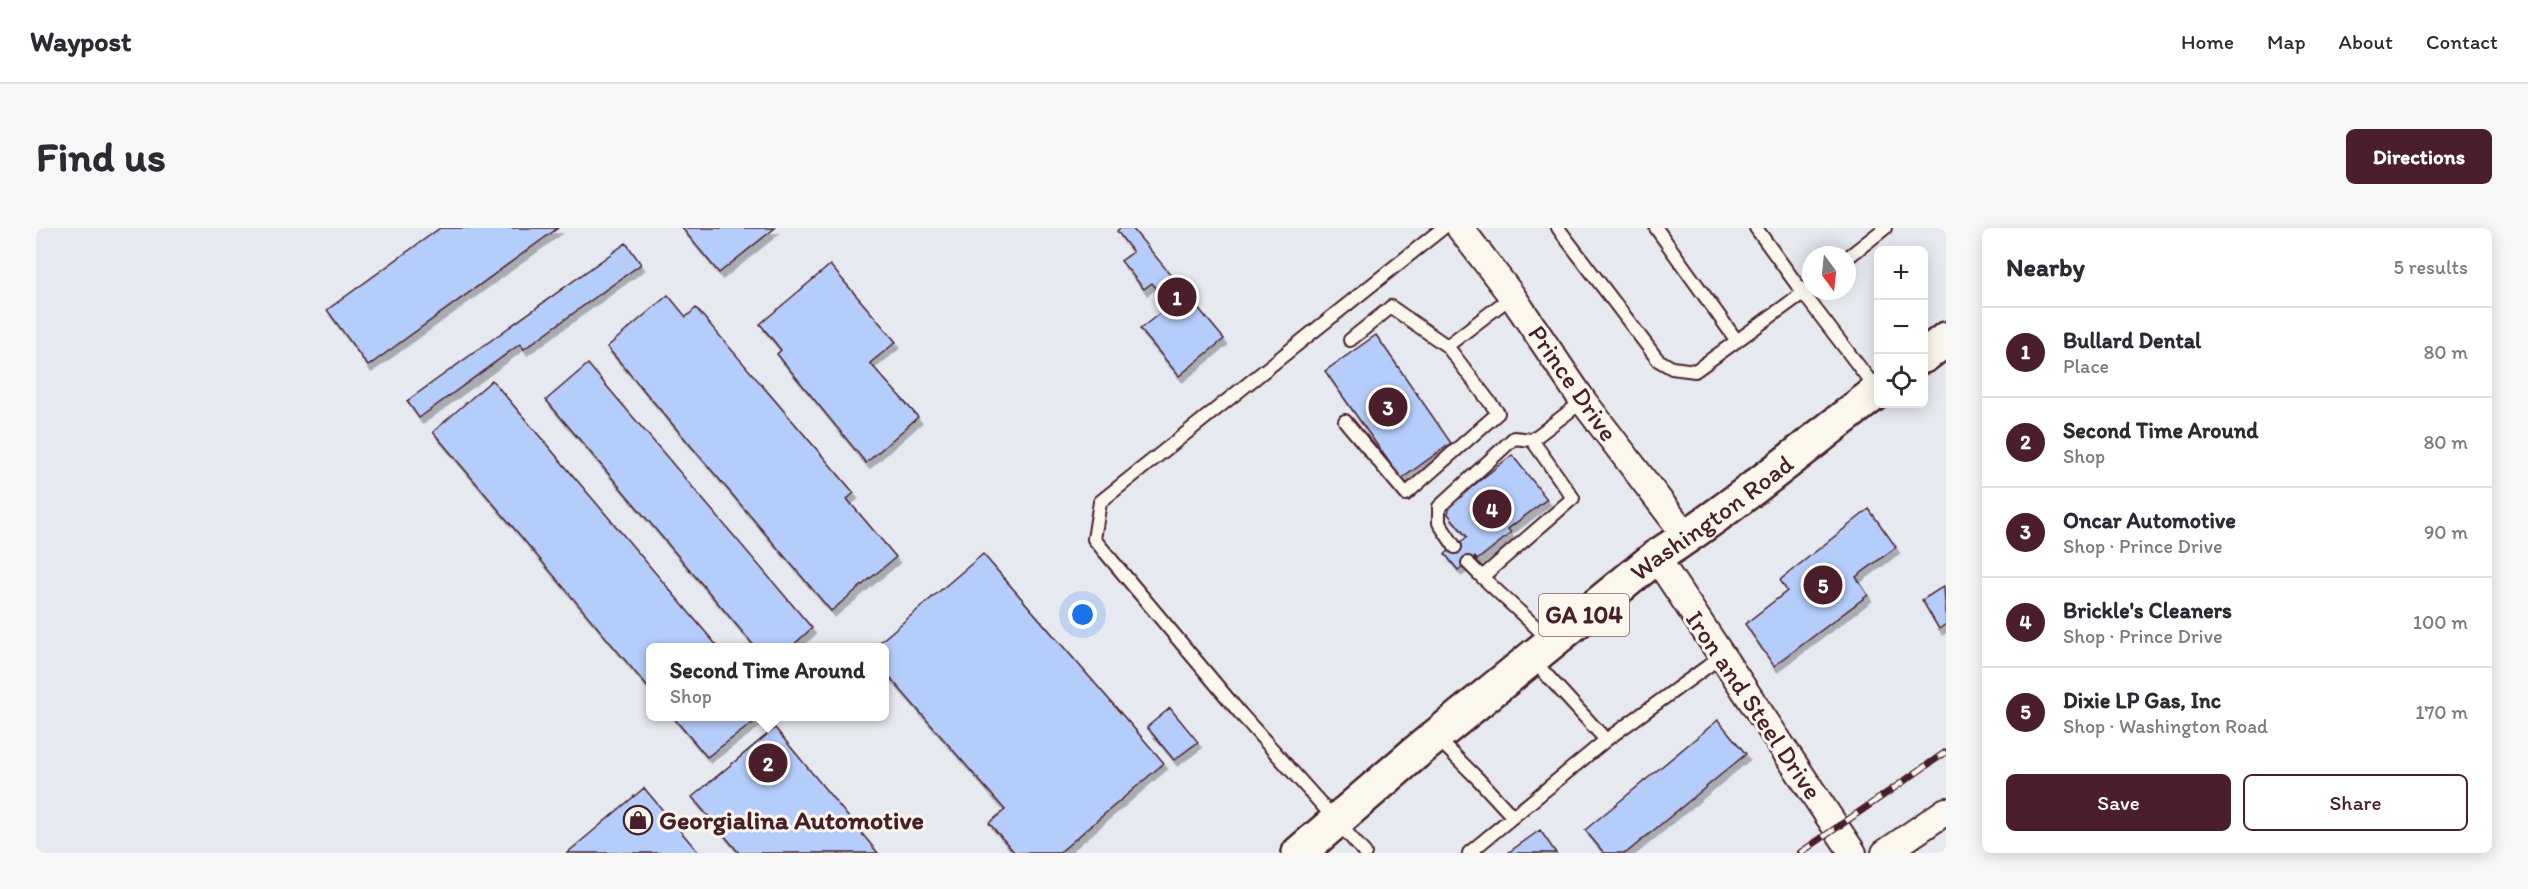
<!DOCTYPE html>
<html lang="en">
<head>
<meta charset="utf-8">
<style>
	:root { --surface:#fff; --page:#f7f7f7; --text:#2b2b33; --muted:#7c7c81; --line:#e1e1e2; --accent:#4a1f2b }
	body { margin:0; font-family:Itim,sans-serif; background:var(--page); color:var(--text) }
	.controls { position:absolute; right:18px; top:18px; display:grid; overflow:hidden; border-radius:9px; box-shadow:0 3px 15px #0003 }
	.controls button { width:54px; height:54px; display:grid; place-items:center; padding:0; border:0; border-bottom:2px solid var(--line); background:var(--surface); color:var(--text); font:30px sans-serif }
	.compass { position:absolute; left:1766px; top:18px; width:54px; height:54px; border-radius:50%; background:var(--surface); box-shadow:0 3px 15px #0003; rotate:165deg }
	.you { position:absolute; left:1047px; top:387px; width:21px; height:21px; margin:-15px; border:4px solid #fff; border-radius:50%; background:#1a73e8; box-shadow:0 0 0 9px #1a73e833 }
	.badge { display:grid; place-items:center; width:39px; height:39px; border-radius:50%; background:var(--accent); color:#fff; font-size:20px; font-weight:700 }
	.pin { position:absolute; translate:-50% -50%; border:3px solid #fff; box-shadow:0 2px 6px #0006 }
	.popup { position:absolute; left:610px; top:415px; width:243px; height:78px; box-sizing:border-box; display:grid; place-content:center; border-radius:9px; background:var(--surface); filter:drop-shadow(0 2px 4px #0005); font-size:20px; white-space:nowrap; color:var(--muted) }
	.popup b { font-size:22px; color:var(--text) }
	.popup::after { content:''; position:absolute; left:50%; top:100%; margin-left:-12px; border:12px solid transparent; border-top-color:var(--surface) }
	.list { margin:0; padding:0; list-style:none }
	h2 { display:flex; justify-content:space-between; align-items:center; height:78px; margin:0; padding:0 24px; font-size:26px }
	h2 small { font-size:20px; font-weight:400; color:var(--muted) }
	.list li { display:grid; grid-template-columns:39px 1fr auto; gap:18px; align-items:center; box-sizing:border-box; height:90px; padding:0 24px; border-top:2px solid var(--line) }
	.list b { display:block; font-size:22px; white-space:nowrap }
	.list p { margin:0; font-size:20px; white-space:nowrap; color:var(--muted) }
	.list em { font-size:20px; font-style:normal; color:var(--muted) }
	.actions { display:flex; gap:12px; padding:18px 24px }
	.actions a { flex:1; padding:14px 0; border:2px solid var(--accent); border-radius:9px; text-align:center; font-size:21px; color:var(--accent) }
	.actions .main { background:var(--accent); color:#fff }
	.icon { flex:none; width:33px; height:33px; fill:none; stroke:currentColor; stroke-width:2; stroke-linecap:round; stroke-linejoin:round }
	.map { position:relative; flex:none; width:1910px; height:625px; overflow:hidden; border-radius:9px }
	header { display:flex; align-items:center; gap:36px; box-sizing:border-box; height:84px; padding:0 30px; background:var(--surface); border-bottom:2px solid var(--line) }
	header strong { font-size:28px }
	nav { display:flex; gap:33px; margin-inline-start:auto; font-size:21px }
	.intro { display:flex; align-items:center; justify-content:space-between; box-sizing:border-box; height:144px; padding:0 36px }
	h1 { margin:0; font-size:42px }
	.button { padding:15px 27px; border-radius:9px; background:var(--accent); color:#fff; font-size:21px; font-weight:700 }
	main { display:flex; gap:36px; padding:0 36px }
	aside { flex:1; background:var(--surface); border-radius:9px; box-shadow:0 3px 15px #0003 }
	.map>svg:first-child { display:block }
</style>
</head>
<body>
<header>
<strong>Waypost</strong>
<nav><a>Home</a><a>Map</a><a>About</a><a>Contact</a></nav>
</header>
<div class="intro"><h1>Find us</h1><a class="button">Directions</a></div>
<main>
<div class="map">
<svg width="1910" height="625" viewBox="0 0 1910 625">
	<defs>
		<filter id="shadow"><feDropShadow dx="3.5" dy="6" stdDeviation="0" flood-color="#0004"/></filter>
	</defs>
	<rect width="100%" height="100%" fill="#e6eaf0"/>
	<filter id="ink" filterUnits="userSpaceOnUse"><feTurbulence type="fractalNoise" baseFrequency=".0167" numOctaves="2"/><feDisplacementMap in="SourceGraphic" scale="12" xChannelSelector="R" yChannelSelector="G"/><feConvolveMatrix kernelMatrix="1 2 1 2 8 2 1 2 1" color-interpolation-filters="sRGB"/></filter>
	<g filter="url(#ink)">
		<path fill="#b5cdfb" stroke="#4a1f2b" stroke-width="1.5" filter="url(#shadow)" d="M 404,0 L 522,0 L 332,138 L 291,82 Z
			M 646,0 L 739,0 L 683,45 Z
			M 1084,0 L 1096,0 L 1188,111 L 1143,148 L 1104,101 L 1134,77 L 1116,55 L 1108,61 L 1085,33 L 1097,24 L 1081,3 Z
			M 590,15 L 605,36 L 488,121 L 484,116 L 383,190 L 371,173 Z
			M 794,37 L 860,114 L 834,135 L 882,189 L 830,235 L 741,126 L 745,122 L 724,96 Z
			M 632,67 L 650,89 L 660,80 L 818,265 L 811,271 L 860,329 L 795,383 L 571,119 Z
			M 1340,107 L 1415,215 L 1365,251 L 1289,143 Z
			M 552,136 L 776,400 L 754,420 L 720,420 L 510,172 Z
			M 456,152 L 683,420 L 615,420 L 615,463 L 397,204 Z
			M 1476,227 L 1511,271 L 1472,301 L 1475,305 L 1441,332 L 1439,329 L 1422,342 L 1409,326 L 1431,309 L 1412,286 L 1414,276 Z
			M 1833,281 L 1860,319 L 1820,349 L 1832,367 L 1738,438 L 1709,396 L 1751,363 L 1744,352 Z
			M 947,326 L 1128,535 L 1023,625 L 979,625 L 953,595 L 969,582 L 849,444 L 849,420 L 837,420 Z
			M 1908,358 L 1910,396 L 1903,401 L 1886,372 Z
			M 1134,480 L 1162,514 L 1138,532 L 1111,499 Z
			M 636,488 L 726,488 L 671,529 Z
			M 1682,492 L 1710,526 L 1590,625 L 1568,625 L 1549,602 Z
			M 739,500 L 842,625 L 703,625 L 656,569 Z
			M 608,560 L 663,625 L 531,625 Z
			M 1504,602 L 1520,625 L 1474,625 L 1473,624 Z"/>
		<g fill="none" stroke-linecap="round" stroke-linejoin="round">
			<g stroke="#4a1f2b" stroke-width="16">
				<path id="service" d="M 1522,0 L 1622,132 L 1636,140 L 1659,143 L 1767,65 L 1841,162
					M 1620,0 L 1701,113
					M 1720,0 L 1767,65 L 1775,58
					M 1811,30 L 1849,0
					M 1314,112 L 1355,79 L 1411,118
					M 1309,193 L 1370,266 L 1462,185 L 1411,118 L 1476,68
					M 1419,319 L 1403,295 L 1403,279 L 1478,210 L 1496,212
					M 1432,335 L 1446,349
					M 1515,413 L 1446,349 L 1537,270 L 1496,212 L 1547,173
					M 1400,509 L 1443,552 L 1477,589
					M 1570,512 L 1686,428
					M 1329,625 L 1204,485 L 1058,311 L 1064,274 L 1407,0
					M 1433,625 L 1570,512 L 1496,431"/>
			</g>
			<g stroke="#4a1f2b" stroke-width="30">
				<path id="minor" d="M 1424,0 L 1476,68 L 1547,173 L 1651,309
					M 1620,329 L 1817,625
					M 1849,625 L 1910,583"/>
			</g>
			<g stroke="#4a1f2b" stroke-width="38">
				<g id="primary">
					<path d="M 1888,128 L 1910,111"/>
					<path id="s1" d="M 1263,625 L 1378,526 L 1620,329 C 1698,279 1769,219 1842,163"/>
				</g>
			</g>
			<use href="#service" stroke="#fbf7ec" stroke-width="12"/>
			<use href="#minor" stroke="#fbf7ec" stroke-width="26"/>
			<use href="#primary" stroke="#fbf7ec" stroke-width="33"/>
			<g stroke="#4a1f2b" stroke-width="7">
				<path id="rail" d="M 1764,625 L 1910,524"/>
			</g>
			<use href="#rail" stroke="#fbf7ec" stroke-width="4.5" stroke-dasharray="14" stroke-linecap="butt"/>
		</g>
	</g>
	<defs>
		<g id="shop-ring" transform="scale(1.5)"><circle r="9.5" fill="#fbf7ec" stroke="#4a1f2b" stroke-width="1.5"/><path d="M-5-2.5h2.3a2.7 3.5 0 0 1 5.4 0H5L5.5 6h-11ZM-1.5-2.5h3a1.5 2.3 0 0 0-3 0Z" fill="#4a1f2b"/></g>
	</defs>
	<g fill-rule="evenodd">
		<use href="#shop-ring" x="602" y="592"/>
	</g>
	<g text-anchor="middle" stroke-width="6" stroke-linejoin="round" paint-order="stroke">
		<rect fill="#fbf7ec" stroke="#7f6065" stroke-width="1.5" x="1503" y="366" width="90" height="42" rx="4.5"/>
		<g font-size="24" font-weight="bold" fill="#4a1f2b">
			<text x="1548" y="395">GA 104</text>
		</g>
		<g font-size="26" fill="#4a1f2b" stroke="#fbf7ec">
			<text transform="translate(1537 155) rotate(55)" y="9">Prince Drive</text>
			<text dy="9" stroke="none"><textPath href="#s1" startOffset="532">Washington Road</textPath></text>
			<text transform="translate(1718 477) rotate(56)" y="9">Iron and Steel Drive</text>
		</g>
		<g font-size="26" font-weight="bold" fill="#4a1f2b" stroke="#fbf7ec" text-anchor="start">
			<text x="623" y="601">Georgialina Automotive</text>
		</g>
	</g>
</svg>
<div class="controls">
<button>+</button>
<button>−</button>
<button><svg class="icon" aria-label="locate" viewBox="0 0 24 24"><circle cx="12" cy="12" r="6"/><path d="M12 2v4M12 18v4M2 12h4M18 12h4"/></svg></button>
</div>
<svg class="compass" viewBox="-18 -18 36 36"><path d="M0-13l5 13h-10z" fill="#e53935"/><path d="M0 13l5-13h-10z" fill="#7c7c81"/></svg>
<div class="you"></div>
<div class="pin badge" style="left:1141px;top:69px">1</div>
<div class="pin badge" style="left:732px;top:535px">2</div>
<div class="popup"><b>Second Time Around</b>Shop</div>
<div class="pin badge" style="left:1352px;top:179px">3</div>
<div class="pin badge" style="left:1456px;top:281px">4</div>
<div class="pin badge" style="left:1787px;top:357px">5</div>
</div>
<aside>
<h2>Nearby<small>5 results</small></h2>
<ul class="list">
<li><span class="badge">1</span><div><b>Bullard Dental</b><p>Place</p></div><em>80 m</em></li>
<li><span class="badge">2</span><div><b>Second Time Around</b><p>Shop</p></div><em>80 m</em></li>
<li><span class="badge">3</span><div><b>Oncar Automotive</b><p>Shop · Prince Drive</p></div><em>90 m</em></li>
<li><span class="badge">4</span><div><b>Brickle's Cleaners</b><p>Shop · Prince Drive</p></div><em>100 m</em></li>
<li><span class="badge">5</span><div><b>Dixie LP Gas, Inc</b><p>Shop · Washington Road</p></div><em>170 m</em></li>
</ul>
<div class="actions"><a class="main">Save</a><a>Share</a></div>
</aside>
</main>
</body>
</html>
